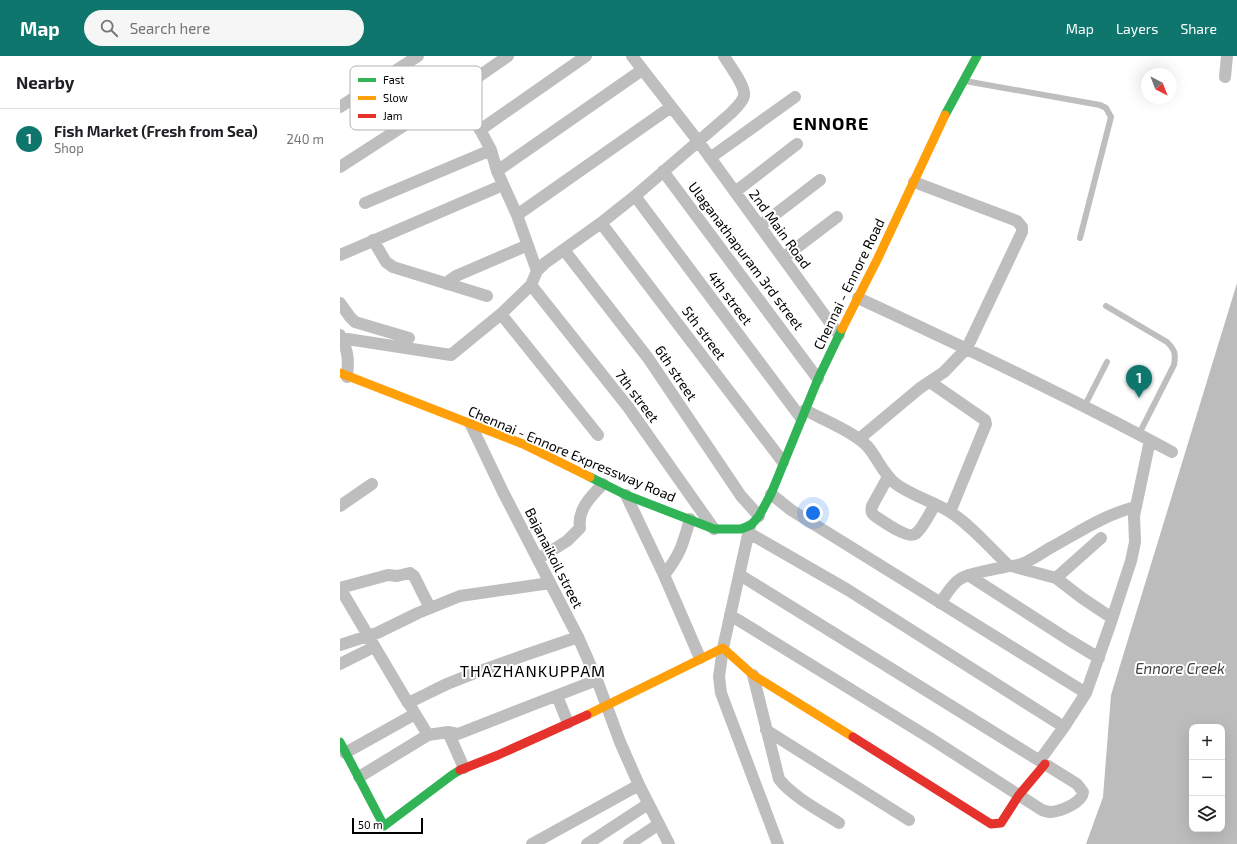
<!DOCTYPE html>
<html lang="en">
<head>
<meta charset="utf-8">
<style>
	:root { --surface:#fff; --page:#f6f6f6; --text:#202124; --muted:#757577; --line:#e0e0e0; --accent:#0f766e }
	body { margin:0; font-family:"Exo 2",sans-serif; background:var(--page); color:var(--text) }
	.controls { position:absolute; right:12px; bottom:12px; display:grid; overflow:hidden; border-radius:8px; box-shadow:0 4px 16px #0002 }
	.controls button { width:36px; height:36px; display:grid; place-items:center; padding:0; border:0; border-bottom:1px solid var(--line); background:var(--surface); color:var(--text); font:20px sans-serif }
	.compass { position:absolute; left:801px; top:12px; width:36px; height:36px; border-radius:50%; background:var(--surface); box-shadow:0 4px 16px #0002; rotate:138deg }
	.scale { position:absolute; left:12px; bottom:10px; width:71px; box-sizing:border-box; padding-left:4px; border:2px solid #000; border-top:0; font-size:11px; line-height:14px; white-space:nowrap; color:#000; -webkit-text-stroke:3px #fff; paint-order:stroke }
	.you { position:absolute; left:473px; top:457px; width:14px; height:14px; margin:-10px; border:3px solid #fff; border-radius:50%; background:#1a73e8; box-shadow:0 0 0 6px #1a73e833 }
	.badge { display:grid; place-items:center; width:26px; height:26px; border-radius:50%; background:var(--accent); color:#fff; font-size:13px; font-weight:700 }
	.pin { position:absolute; translate:-50% -33px; filter:drop-shadow(0 1px 2px #0008) }
	.pin::after { content:''; position:absolute; top:21px; width:14px; height:12px; background:inherit; clip-path:polygon(0 0,100% 0,50% 100%) }
	.list { margin:0; padding:0; list-style:none }
	h2 { display:flex; justify-content:space-between; align-items:center; height:52px; margin:0; padding:0 16px; font-size:17px }
	h2 small { font-size:13px; font-weight:400; color:var(--muted) }
	.list li { display:grid; grid-template-columns:26px 1fr auto; gap:12px; align-items:center; box-sizing:border-box; height:60px; padding:0 16px; border-top:1px solid var(--line) }
	.list b { display:block; font-size:15px; white-space:nowrap }
	.list p { margin:0; font-size:13px; white-space:nowrap; color:var(--muted) }
	.list em { font-size:13px; font-style:normal; color:var(--muted) }
	.icon { flex:none; width:22px; height:22px; fill:none; stroke:currentColor; stroke-width:2; stroke-linecap:round; stroke-linejoin:round }
	.map { position:relative; flex:none; width:897px; height:788px; overflow:hidden }
	header { display:flex; align-items:center; gap:24px; box-sizing:border-box; height:56px; padding:0 20px; background:var(--accent); color:#fff }
	header strong { font-size:19px }
	nav { display:flex; gap:22px; margin-inline-start:auto; font-size:14px }
	.search { width:280px; height:36px; background:var(--page); display:flex; align-items:center; gap:10px; box-sizing:border-box; padding:0 14px; border-radius:22px; color:var(--muted); font-size:15px }
	main { display:flex }
	aside { flex:1; background:var(--surface) }
	.map>svg:first-child { display:block }
</style>
</head>
<body>
<header>
<strong>Map</strong>
<div class="search"><svg class="icon" aria-label="search" viewBox="0 0 24 24"><circle cx="10" cy="10" r="6"/><path d="M15 15l6 6"/></svg>Search here</div>
<nav><a>Map</a><a>Layers</a><a>Share</a></nav>
</header>
<main>
<aside>
<h2>Nearby<small></small></h2>
<ul class="list">
<li><span class="badge">1</span><div><b>Fish Market (Fresh from Sea)</b><p>Shop</p></div><em>240 m</em></li>
</ul>
</aside>
<div class="map">
<svg width="897" height="788" viewBox="0 0 897 788">
	<rect width="100%" height="100%" fill="#fff"/>
	<path fill="#bcbcbc" fill-rule="evenodd" d="M 897,227 L 897,788 L 746,788 L 763,741 L 771,639 ZM 852,671 L 882,671 L 882,773 L 852,773 Z"/>
	<g fill="none" stroke-linecap="round" stroke-linejoin="round">
		<path stroke="#bebebe" stroke-width="6" d="M 625,25 L 760,49 L 766,52 L 771,61 L 740,182
			M 766,250 L 827,286 C 835,294 836,298 834,309 L 799,378
			M 744,351 L 767,306"/>
		<path stroke="#bebebe" stroke-width="12" d="M 292,0 L 358,85 L 499,279
			M 885,21 L 887,0
			M 119,34 L 151,94 L 157,115 L 177,159 L 197,215
			M 0,51 L 78,0
			M 140,74 L 246,0
			M 370,102 L 455,41
			M 0,111 L 119,34 L 168,0
			M 157,115 L 302,14
			M 323,115 L 478,323
			M 395,136 L 457,88
			M 295,140 L 461,362
			M 25,147 L 151,94
			M 177,159 L 331,51
			M 261,167 L 443,406
			M 420,170 L 480,124
			M 33,184 L 46,206 L 53,211 L 147,240
			M 224,194 L 308,302 L 401,440 L 419,460
			M 0,199 L 156,132
			M 443,202 L 497,161
			M 107,228 L 110,224 L 116,220 L 181,192
			M 191,229 L 288,351 L 374,473
			M 518,242 C 624,291 730,341 832,396
			M 0,247 L 10,261 L 15,266 L 69,282
			M 161,258 L 258,379
			M 0,279 C 8,294 9,303 7,321
			M 1,282 L 111,299 L 161,258 L 191,229 L 197,215 L 205,207 L 261,167 L 295,140 L 390,58 C 395,53 402,47 404,40 C 406,30 389,9 384,0
			M 590,326 L 645,364 L 646,368 L 610,456
			M 465,354 C 482,363 516,377 528,391 C 538,403 543,418 556,428 C 572,440 593,445 610,456 C 632,470 650,492 669,510
			M 131,369 L 163,436 L 238,581 L 257,624 L 280,686 L 299,729 L 329,788
			M 519,383 L 580,332 L 604,316 L 627,292 L 682,176 L 682,171 L 677,165 L 574,126
			M 548,421 L 532,450 C 531,455 531,457 535,460 C 543,465 567,483 575,478 C 582,474 590,456 595,449
			M 431,438 L 451,454 L 746,637
			M 286,439 L 324,519 L 360,602
			M 0,450 L 32,428
			M 410,470 L 383,592 L 379,621 L 381,637 L 438,788
			M 409,477 L 508,534 L 724,671
			M 198,503 L 227,485 L 240,472 C 237,454 251,440 263,428
			M 675,511 L 716,522 L 761,482
			M 324,519 C 340,499 343,488 350,463
			M 628,519 L 729,584 L 759,602
			M 716,522 L 742,542 L 772,562
			M 0,532 L 68,647 C 81,641 94,634 107,628 C 150,610 195,596 238,581
			M 0,532 L 48,519 L 57,520 L 70,517 L 74,520 L 90,552
			M 600,547 C 606,539 612,528 620,523 C 629,517 657,513 669,510 C 683,511 698,499 710,492 C 738,477 765,458 796,451
			M 390,559 L 590,682 L 702,754 C 705,755 708,756 711,756 C 721,755 742,747 743,736 L 737,728 L 400,519
			M 0,589 L 37,577 L 78,557 L 120,540 L 210,527
			M 0,608 L 34,591
			M 413,619 L 439,723 C 452,740 480,755 499,767
			M 217,640 L 228,667
			M 71,651 L 88,679
			M 426,674 L 569,764
			M 108,676 L 124,712
			M 5,697 L 75,658
			M 700,704 L 724,671 L 746,637 L 770,569 L 791,505 L 795,486 L 794,460 L 810,384
			M 19,721 L 88,679 L 108,676 L 118,678 L 192,649 L 257,624
			M 192,788 L 299,729
			M 247,788 L 308,748
			M 289,788 L 319,768"/>
		<path stroke="#30b455" stroke-width="9" d="M 605,59 L 637,0
			M 250,421 L 286,439 L 374,473 L 401,473 L 411,469 L 419,460 L 431,438 L 478,323 L 502,273
			M 0,686 L 44,770 L 112,719 L 120,714"/>
		<path stroke="#ff9f0a" stroke-width="9" d="M 502,273 L 538,202 L 605,59
			M 0,317 L 183,388 L 250,421
			M 247,659 L 383,592 L 413,619 L 513,681"/>
		<path stroke="#e5322d" stroke-width="9" d="M 513,681 L 651,768 L 661,767 L 679,739 L 705,708
			M 120,714 L 158,699 L 247,659"/>
	</g>
	<g text-anchor="middle" stroke-width="4" stroke-linejoin="round" paint-order="stroke">
		<g font-size="14" fill="#000" stroke="#fff">
			<text transform="translate(440 173) rotate(54)" y="5">2nd Main Road</text>
			<text transform="translate(406 200) rotate(53)" y="5">Ulaganathapuram 3rd street</text>
			<text transform="translate(509 228) rotate(-64)" y="5">Chennai - Ennore Road</text>
			<text transform="translate(390 242) rotate(53)" y="5">4th street</text>
			<text transform="translate(364 277) rotate(53)" y="5">5th street</text>
			<text transform="translate(336 317) rotate(56)" y="5">6th street</text>
			<text transform="translate(297 340) rotate(53)" y="5">7th street</text>
			<text transform="translate(232 398) rotate(23)" y="5">Chennai - Ennore Expressway Road</text>
			<text transform="translate(214 502) rotate(63)" y="5">Bajanaikoil street</text>
		</g>
		<g font-size="15" font-style="italic" fill="#414141" stroke="#fff">
			<text x="840" y="618">Ennore Creek</text>
		</g>
		<g font-size="16" letter-spacing="1" fill="#000" stroke="#fff">
			<text x="193" y="621">THAZHANKUPPAM</text>
		</g>
		<g font-size="18" font-weight="bold" letter-spacing="1" fill="#000" stroke="#fff">
			<text x="491" y="74">ENNORE</text>
		</g>
	</g>
	<rect x="10" y="10" width="132" height="64" rx="6" fill="#fff" stroke="#b2b2b2" stroke-width="1"/>
	<rect x="18" y="22" width="18" height="4" fill="#30b455"/>
	<rect x="18" y="40" width="18" height="4" fill="#ff9f0a"/>
	<rect x="18" y="58" width="18" height="4" fill="#e5322d"/>
	<g font-size="11" fill="#000">
		<text x="43" y="28">Fast</text>
		<text x="43" y="46">Slow</text>
		<text x="43" y="64">Jam</text>
	</g>
</svg>
<div class="controls">
<button>+</button>
<button>−</button>
<button><svg class="icon" aria-label="layers" viewBox="0 0 24 24"><path d="M12 4l9 5-9 5-9-5zM3 14l9 5 9-5"/></svg></button>
</div>
<svg class="compass" viewBox="-18 -18 36 36"><path d="M0-13l5 13h-10z" fill="#e53935"/><path d="M0 13l5-13h-10z" fill="#757577"/></svg>
<div class="scale">50 m</div>
<div class="you"></div>
<div class="pin badge" style="left:799px;top:342px">1</div>
</div>
</main>
</body>
</html>
